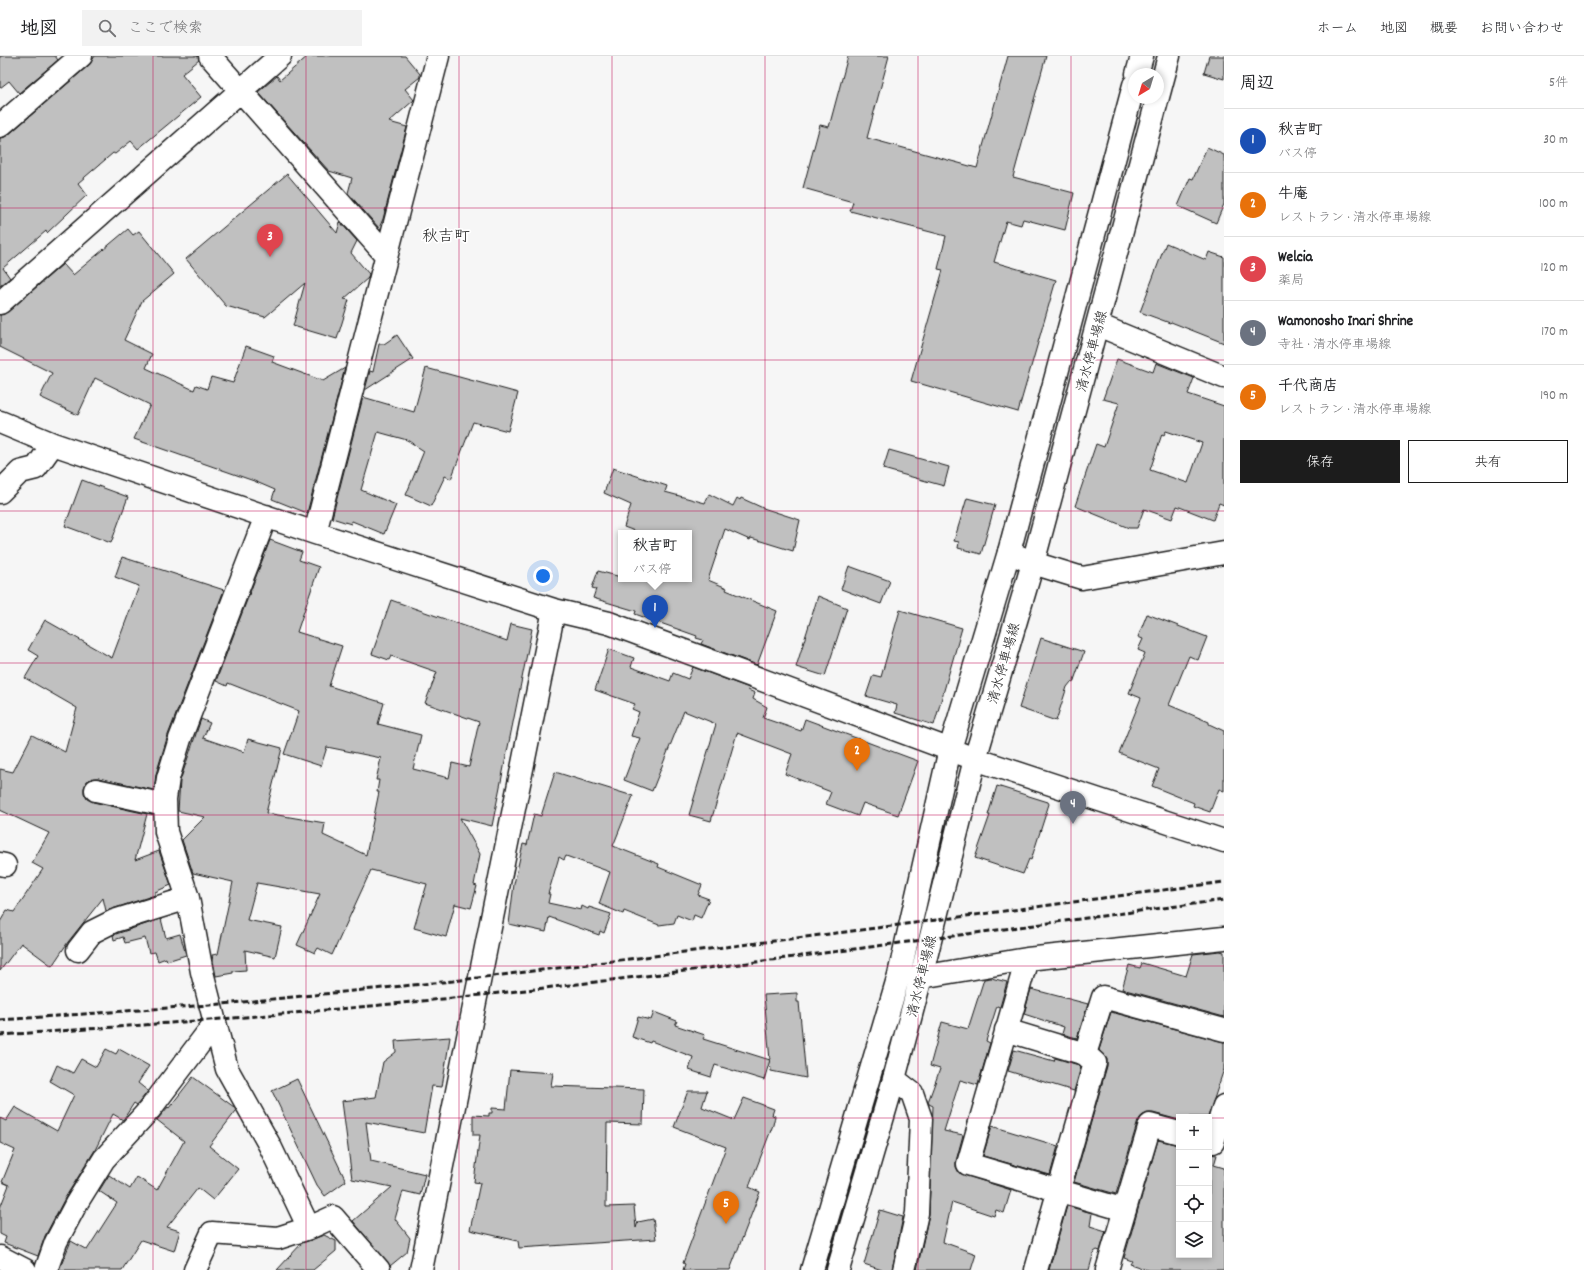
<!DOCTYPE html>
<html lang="ja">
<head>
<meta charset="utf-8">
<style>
	:root { --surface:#fff; --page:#f2f2f2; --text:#202124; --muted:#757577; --line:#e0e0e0; --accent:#1c1c1c }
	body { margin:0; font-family:Dekko,"Klee One",sans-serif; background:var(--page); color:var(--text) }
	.controls { position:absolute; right:12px; bottom:12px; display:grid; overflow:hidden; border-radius:0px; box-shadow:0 2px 6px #0003 }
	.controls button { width:36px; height:36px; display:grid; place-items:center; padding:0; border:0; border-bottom:1px solid var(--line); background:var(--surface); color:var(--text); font:20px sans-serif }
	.compass { position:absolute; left:1128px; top:12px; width:36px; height:36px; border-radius:50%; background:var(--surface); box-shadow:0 2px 6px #0003; rotate:218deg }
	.you { position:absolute; left:543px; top:520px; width:14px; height:14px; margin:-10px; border:3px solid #fff; border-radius:50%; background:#1a73e8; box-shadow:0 0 0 6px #1a73e833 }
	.badge { display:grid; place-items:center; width:26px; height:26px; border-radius:50%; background:var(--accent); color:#fff; font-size:13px; font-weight:700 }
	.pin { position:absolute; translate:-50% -33px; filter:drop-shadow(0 1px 2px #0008) }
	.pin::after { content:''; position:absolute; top:21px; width:14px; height:12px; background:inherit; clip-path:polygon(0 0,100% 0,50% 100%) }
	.popup { position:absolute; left:618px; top:474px; width:74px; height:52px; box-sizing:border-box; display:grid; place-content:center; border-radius:0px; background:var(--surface); filter:drop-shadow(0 1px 3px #0005); font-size:13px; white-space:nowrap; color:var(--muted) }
	.popup b { font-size:15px; color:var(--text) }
	.popup::after { content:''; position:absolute; left:50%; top:100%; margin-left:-8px; border:8px solid transparent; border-top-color:var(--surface) }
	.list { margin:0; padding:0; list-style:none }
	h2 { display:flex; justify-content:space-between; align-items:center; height:52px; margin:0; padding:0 16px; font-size:17px }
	h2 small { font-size:13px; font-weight:400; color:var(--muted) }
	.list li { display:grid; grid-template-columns:26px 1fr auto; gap:12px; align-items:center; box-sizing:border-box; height:64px; padding:0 16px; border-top:1px solid var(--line) }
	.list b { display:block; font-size:15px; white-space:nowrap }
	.list p { margin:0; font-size:13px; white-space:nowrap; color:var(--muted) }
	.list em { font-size:13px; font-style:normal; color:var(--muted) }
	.actions { display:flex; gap:8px; padding:12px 16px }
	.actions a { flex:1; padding:9px 0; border:1px solid var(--accent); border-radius:0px; text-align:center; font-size:14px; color:var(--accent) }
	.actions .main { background:var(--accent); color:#fff }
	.icon { flex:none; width:22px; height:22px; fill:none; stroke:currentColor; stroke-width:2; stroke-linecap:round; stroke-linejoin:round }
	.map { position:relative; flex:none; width:1224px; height:1214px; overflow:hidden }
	header { display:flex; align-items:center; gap:24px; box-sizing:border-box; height:56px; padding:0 20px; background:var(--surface); border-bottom:1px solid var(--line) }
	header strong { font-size:19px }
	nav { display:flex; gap:22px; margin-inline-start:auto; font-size:14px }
	.search { width:280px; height:36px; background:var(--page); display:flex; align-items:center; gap:10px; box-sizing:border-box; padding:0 14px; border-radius:0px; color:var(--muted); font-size:15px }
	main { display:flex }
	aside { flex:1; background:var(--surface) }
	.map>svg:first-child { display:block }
</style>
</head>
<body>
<header>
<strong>地図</strong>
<div class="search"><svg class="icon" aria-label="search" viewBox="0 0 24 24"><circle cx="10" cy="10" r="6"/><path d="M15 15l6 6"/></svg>ここで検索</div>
<nav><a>ホーム</a><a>地図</a><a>概要</a><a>お問い合わせ</a></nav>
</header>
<main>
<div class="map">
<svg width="1224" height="1214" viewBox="0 0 1224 1214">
	<rect width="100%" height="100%" fill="#f6f6f6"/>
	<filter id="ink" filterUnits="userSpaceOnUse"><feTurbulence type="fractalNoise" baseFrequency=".025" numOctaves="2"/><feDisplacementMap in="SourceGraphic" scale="8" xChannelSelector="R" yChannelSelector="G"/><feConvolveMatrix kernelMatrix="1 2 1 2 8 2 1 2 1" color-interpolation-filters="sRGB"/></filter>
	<g filter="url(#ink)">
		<path fill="#c0c0c0" stroke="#1c1c1c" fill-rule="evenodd" d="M 0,0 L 55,0 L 58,4 L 19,37 L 9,25 L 0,32 Z
			M 95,0 L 198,0 L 199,4 L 182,18 L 201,41 L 138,93 L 131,85 L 115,98 L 113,97 L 78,127 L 87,139 L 47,177 L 46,175 L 3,212 L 10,222 L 0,230 L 0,82 L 8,79 L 89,9 Z
			M 308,0 L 405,0 L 420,18 L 420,21 L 405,33 L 414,44 L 389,66 L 407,71 L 383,163 L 379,172 L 348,137 L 352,122 L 329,115 L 258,36 L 277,20 L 280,24 Z
			M 848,0 L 889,0 L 867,82 L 977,112 L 1008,0 L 1046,0 L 1013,121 L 1074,137 L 1065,174 L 1023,163 L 1021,169 L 1006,165 L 994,206 L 1056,224 L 1018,356 L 911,325 L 943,214 L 938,213 L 946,180 L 850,155 L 853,146 L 803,132 L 820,69 L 829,71 Z
			M 1209,0 L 1224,0 L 1224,23 L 1204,17 Z
			M 1207,91 L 1224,99 L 1224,148 L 1216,167 L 1178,150 L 1190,122 L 1193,123 Z
			M 287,118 L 337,177 L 340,166 L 357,185 L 351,197 L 369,218 L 368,222 L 344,243 L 349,244 L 337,283 L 293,270 L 305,227 L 265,261 L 226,250 L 186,203 Z
			M 128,173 L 133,179 L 139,175 L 174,218 L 142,245 L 124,284 L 152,298 L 146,312 L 194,334 L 196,329 L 207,333 L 211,321 L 233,327 L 246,290 L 274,300 L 272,306 L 323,325 L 345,312 L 307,457 L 272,443 L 275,434 L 254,425 L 134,383 L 150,349 L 95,322 L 78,359 L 40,341 L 52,317 L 0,291 L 0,259 L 8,256 L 63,208 L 73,219 Z
			M 1166,187 L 1206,204 L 1209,196 L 1224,201 L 1224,287 L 1171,266 L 1170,267 L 1140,256 Z
			M 397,279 L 413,303 L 365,334 L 370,315 L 373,316 L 379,288 L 384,288 Z
			M 1117,303 L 1153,316 L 1156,307 L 1194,322 L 1188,338 L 1224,350 L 1224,449 L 1219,447 L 1213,464 L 1177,450 L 1172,463 L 1144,453 L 1137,472 L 1129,472 L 1075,450 L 1096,388 L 1104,391 L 1119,347 L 1103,343 ZM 1166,375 L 1202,387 L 1188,427 L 1150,414 L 1162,378 L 1164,379 Z
			M 426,312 L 518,337 L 508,375 L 473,366 L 451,423 L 445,420 L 431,450 L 406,439 L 424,395 L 407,384 L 378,376 L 361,434 L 396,449 L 384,478 L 352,465 L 351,468 L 332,462 L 363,341 L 414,356 Z
			M 889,394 L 949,411 L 944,430 L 883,413 Z
			M 613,412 L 667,430 L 665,436 L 705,447 L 709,438 L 733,450 L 737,442 L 740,444 L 741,442 L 763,452 L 800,464 L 793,495 L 751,482 L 750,484 L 725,473 L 708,524 L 727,532 L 726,534 L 777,555 L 757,609 L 701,588 L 703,584 L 696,582 L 697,580 L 635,558 L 636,555 L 593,542 L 596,533 L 592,532 L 598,515 L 621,521 L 621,523 L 689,523 L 689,477 L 640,477 L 624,471 L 631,449 L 604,437 Z
			M 82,424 L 128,441 L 111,487 L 65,470 Z
			M 967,442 L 995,449 L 981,498 L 958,492 L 959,486 L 954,485 Z
			M 270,484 L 302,496 L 299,504 L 319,511 L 297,576 L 342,590 L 329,630 L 384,647 L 378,668 L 421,679 L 413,713 L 449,722 L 452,707 L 469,711 L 479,666 L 425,647 L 437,616 L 391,600 L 389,604 L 372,598 L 391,544 L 507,585 L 511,568 L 532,573 L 492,770 L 460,762 L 480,798 L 474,829 L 477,830 L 471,852 L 455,848 L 446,881 L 414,872 L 427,828 L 371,814 L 332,899 L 318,892 L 315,897 L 297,889 L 320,838 L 257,827 L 247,864 L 282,871 L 275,901 L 245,894 L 246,914 L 233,915 L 233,917 L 216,920 L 212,899 L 218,898 L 233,826 L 193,817 L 182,784 L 205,761 L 178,755 L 180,725 L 201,663 L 210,667 L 203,682 L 244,696 L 248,683 L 282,692 L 266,757 L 325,767 L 323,779 L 366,799 L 379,736 L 377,736 L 379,724 L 376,724 L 381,702 L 327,691 L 321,710 L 284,698 L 299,655 L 228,627 L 227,630 L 216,625 Z
			M 122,501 L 224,534 L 168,679 L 156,718 L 154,734 L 98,722 L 93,722 L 87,725 L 84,732 L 84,737 L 87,743 L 93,746 L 147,758 L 135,804 L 159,795 L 171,829 L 155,836 L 155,839 L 106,855 L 103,842 L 68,886 L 52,910 L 21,887 L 0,915 L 0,866 L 7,854 L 14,856 L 43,813 L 32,807 L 49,777 L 0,754 L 0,713 L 13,716 L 32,679 L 65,696 L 77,652 L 25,622 L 38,600 L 28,594 L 45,564 L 112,602 L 139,530 L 115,521 Z
			M 849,510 L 890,525 L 881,548 L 841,533 Z
			M 818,540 L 847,552 L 825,620 L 796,611 Z
			M 900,554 L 962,572 L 934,669 L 895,657 L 897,649 L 866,640 L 873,619 L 881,621 Z
			M 1147,558 L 1207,581 L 1198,604 L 1189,600 L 1169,649 L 1209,666 L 1209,668 L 1224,675 L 1224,735 L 1219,733 L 1210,756 L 1193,750 L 1194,747 L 1152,730 L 1159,713 L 1119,697 L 1141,642 L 1129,637 L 1145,597 L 1138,594 L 1143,583 L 1138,581 Z
			M 1041,582 L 1084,596 L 1073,627 L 1071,626 L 1067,631 L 1056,665 L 1019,652 Z
			M 609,593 L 634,602 L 631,611 L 670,625 L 673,617 L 688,623 L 693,611 L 749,632 L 748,634 L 755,637 L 753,643 L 767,651 L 763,662 L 801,675 L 805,663 L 918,705 L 898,759 L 863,747 L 858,760 L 826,748 L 831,736 L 785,718 L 792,698 L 737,677 L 711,765 L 689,759 L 716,668 L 684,655 L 652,735 L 624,724 L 640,682 L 631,680 L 639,656 L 632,653 L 635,648 L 595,634 Z
			M 555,716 L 633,740 L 613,790 L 659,808 L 658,811 L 702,829 L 698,839 L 709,843 L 701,862 L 694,859 L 692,865 L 677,859 L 674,867 L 659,869 L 624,855 L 623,858 L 599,848 L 610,816 L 566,800 L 564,804 L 559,801 L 548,838 L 550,838 L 548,847 L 581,854 L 582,850 L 588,853 L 589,851 L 611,858 L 604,877 L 600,875 L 599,879 L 549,861 L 546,876 L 509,868 L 514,828 L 523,788 L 527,789 L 534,758 L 541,760 Z
			M 997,730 L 1048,746 L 1049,748 L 1031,804 L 1029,803 L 1023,818 L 975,802 L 990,759 L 988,759 Z
			M 161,863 L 166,882 L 180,878 L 186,899 L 167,905 L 166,902 L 158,905 L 155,896 L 149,897 L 145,882 L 125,887 L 123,881 L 114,884 L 113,879 Z
			M 1220,895 L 1224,896 L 1224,961 L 1122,933 L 1129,909 L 1140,912 L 1142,907 L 1186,920 L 1193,898 Z
			M 991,922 L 1007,926 L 1000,951 L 997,950 L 986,985 L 990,987 L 978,1029 L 960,1024 L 944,1075 L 963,1079 L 956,1105 L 956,1111 L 959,1117 L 1011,1134 L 1004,1157 L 996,1154 L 994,1160 L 952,1146 L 943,1186 L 976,1198 L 971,1214 L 917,1214 L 929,1158 L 933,1050 L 929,1048 L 928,1046 L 940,1013 L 930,1010 L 942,966 L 968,973 L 984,923 Z
			M 1031,933 L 1088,948 L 1077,982 L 1062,978 L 1064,971 L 1024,958 Z
			M 797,937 L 797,946 L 799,946 L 806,1022 L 771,1015 L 764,939 Z
			M 654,956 L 677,965 L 675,969 L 705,979 L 703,983 L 770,1004 L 764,1024 L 715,1009 L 711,1021 L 689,1014 L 693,1001 L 651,985 L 650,987 L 632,981 L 638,961 L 651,964 Z
			M 1111,956 L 1224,986 L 1224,1013 L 1208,1061 L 1179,1061 L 1179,1064 L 1153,1057 L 1147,1057 L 1142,1060 L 1138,1065 L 1116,1138 L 1074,1126 L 1107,1010 L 1107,1003 L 1099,994 Z
			M 450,981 L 442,1031 L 432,1030 L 424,1077 L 366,1066 L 371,1105 L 425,1118 L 420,1139 L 403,1135 L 395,1163 L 410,1182 L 407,1196 L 390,1210 L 353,1165 L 392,1131 L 352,1123 L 342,1045 L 376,1041 L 383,1006 L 396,996 L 395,985 Z
			M 106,993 L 116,998 L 119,993 L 149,1010 L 138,1027 L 148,1035 L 137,1049 L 134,1047 L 123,1064 L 113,1058 L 95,1094 L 65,1142 L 45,1180 L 38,1200 L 4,1187 L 6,1181 L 0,1178 L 0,1152 L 9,1129 L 2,1126 L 15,1094 L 0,1087 L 0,1062 L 6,1065 L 15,1051 L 57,1075 L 74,1039 L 50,1025 L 57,1009 L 73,1017 L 81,1003 L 96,1011 Z
			M 1014,994 L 1054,1005 L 1055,1002 L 1079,1009 L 1081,1011 L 1074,1035 L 1008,1015 Z
			M 510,1014 L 553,1017 L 551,1030 L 644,1033 L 643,1068 L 607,1067 L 606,1151 L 634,1150 L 636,1172 L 638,1166 L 653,1163 L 656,1183 L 519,1192 L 518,1185 L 470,1174 L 480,1127 L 474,1126 L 480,1079 L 473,1079 L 473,1059 L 489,1060 L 489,1057 L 492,1057 L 492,1052 L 506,1053 Z
			M 193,1021 L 234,1051 L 236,1055 L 209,1090 L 238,1113 L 213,1144 L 198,1132 L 167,1171 L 180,1175 L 174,1195 L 141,1184 L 122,1214 L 59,1214 L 71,1185 L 87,1194 L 117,1147 L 99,1135 L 109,1119 L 130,1133 L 137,1121 L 157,1134 L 184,1085 L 157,1064 L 168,1051 L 169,1052 Z
			M 297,1023 L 346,1125 L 325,1140 L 317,1129 L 272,1035 Z
			M 688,1035 L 707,1035 L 702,1051 L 734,1064 L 744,1042 L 774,1053 L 772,1059 L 775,1060 L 773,1069 L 749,1131 L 760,1136 L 730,1214 L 683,1214 L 685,1208 L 683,1207 L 726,1091 L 674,1071 Z
			M 992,1070 L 1058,1090 L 1050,1119 L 983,1100 Z
			M 1158,1084 L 1179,1089 L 1179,1199 L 1209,1199 L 1209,1098 L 1217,1099 L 1214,1109 L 1224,1112 L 1224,1214 L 1148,1214 L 1130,1208 L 1132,1205 L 1124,1202 Z
			M 1067,1150 L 1092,1157 L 1090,1170 L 1106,1175 L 1100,1195 L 1097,1194 L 1094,1196 L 1089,1214 L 1049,1214 Z
			M 880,1154 L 903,1161 L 892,1214 L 882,1214 L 864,1208 Z
			M 324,1179 L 336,1185 L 336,1195 L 313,1214 L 277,1214 L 302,1187 Z"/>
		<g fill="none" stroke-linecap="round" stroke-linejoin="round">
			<g stroke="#1c1c1c" stroke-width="25">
				<path id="minor" d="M 210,0 L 386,199
					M 0,70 L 81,0
					M 0,247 L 280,0
					M 1098,269 L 1224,321
					M 0,366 L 53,388 L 315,477 L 554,554 L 609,567 L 975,703 L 1224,785
					M 0,436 L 20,416 L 36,412 L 53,388
					M 266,460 L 180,683 L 168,722 L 165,743 L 166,776 L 188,842 L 202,916 L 227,1013 L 270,1090 L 309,1172
					M 315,477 L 438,0
					M 1009,496 L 1033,507 L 1082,522 L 1224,497
					M 96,734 L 165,749
					M 0,808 L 5,809
					M 78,894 L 92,876 L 114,865 L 188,842
					M 1027,903 L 968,1108 L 1125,1154
					M 921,921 L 1027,903 L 1224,882
					M 1006,974 L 1085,998 L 1103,941 L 1224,974
					M 894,1023 L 912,1037 L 921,1063 L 917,1157 L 904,1214
					M 1213,1086 L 1224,1050
					M 0,1201 L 25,1214
					M 46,1214 L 56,1186 L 76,1148 L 104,1103 L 150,1053 L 215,967
					M 195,1214 L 212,1177 L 278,1182 L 309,1172 L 333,1161 L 379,1214
					M 421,1214 L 554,554
					M 1036,1214 L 1095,1007 L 1085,998
					M 1107,1214 L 1150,1069 L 1179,1077"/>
			</g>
			<g stroke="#1c1c1c" stroke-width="25">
				<path id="major" d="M 1137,18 L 1142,0
					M 812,1214 L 899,919 L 950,693 L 1009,496 L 1134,29
					M 838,1214 L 894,1023 L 921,921 L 975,703 L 1033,507 L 1169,0"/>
			</g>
			<use href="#minor" stroke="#fff" stroke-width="22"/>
			<use href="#major" stroke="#fff" stroke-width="22"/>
			<path stroke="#1c1c1c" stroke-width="3" stroke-dasharray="6 3" stroke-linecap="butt" d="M 0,964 L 223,948 L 453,925 L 861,874 L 1224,826
				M 0,979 C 167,968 333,955 500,937 C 742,910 983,875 1224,844"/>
		</g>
	</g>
	<path fill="none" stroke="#c2185b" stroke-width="1" stroke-opacity="0.55" d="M 153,0 L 153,1214M 306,0 L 306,1214M 459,0 L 459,1214M 612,0 L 612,1214M 765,0 L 765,1214M 918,0 L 918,1214M 1071,0 L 1071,1214M 0,152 L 1224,152M 0,304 L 1224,304M 0,455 L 1224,455M 0,607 L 1224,607M 0,759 L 1224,759M 0,910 L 1224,910M 0,1062 L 1179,1062M 1209,1062 L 1224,1062"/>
	<g text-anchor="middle" stroke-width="3.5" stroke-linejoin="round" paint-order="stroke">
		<g font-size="14" fill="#1c1c1c" stroke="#fff">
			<text transform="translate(1091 295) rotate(-75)" y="5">清水停車場線</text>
			<text transform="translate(1003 607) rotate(-74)" y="5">清水停車場線</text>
			<text transform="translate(921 920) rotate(-76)" y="5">清水停車場線</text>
		</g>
		<g font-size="16" fill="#1c1c1c" stroke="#fff">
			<text x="446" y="185">秋吉町</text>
		</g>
	</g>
</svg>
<div class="controls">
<button>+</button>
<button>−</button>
<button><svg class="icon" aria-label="locate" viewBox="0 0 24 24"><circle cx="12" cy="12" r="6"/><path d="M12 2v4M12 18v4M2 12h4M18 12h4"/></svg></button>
<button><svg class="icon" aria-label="layers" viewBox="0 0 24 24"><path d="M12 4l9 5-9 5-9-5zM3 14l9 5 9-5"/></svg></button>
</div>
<svg class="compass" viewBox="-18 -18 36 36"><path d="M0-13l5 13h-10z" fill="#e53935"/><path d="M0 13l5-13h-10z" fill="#757577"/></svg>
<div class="you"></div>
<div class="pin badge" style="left:655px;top:572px;background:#1a4fb4">1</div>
<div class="popup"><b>秋吉町</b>バス停</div>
<div class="pin badge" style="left:857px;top:715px;background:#e8710a">2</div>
<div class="pin badge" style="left:270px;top:201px;background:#e0444e">3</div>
<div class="pin badge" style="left:1073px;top:768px;background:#6b7280">4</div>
<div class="pin badge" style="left:726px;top:1168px;background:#e8710a">5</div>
</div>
<aside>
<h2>周辺<small>5件</small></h2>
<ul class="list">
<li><span class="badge" style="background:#1a4fb4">1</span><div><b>秋吉町</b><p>バス停</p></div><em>30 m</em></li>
<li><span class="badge" style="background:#e8710a">2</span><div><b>牛庵</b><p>レストラン · 清水停車場線</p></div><em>100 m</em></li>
<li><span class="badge" style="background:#e0444e">3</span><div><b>Welcia</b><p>薬局</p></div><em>120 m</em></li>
<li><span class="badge" style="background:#6b7280">4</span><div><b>Wamonosho Inari Shrine</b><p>寺社 · 清水停車場線</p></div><em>170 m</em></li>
<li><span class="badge" style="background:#e8710a">5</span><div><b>千代商店</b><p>レストラン · 清水停車場線</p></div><em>190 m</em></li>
</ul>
<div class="actions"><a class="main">保存</a><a>共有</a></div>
</aside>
</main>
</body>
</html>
